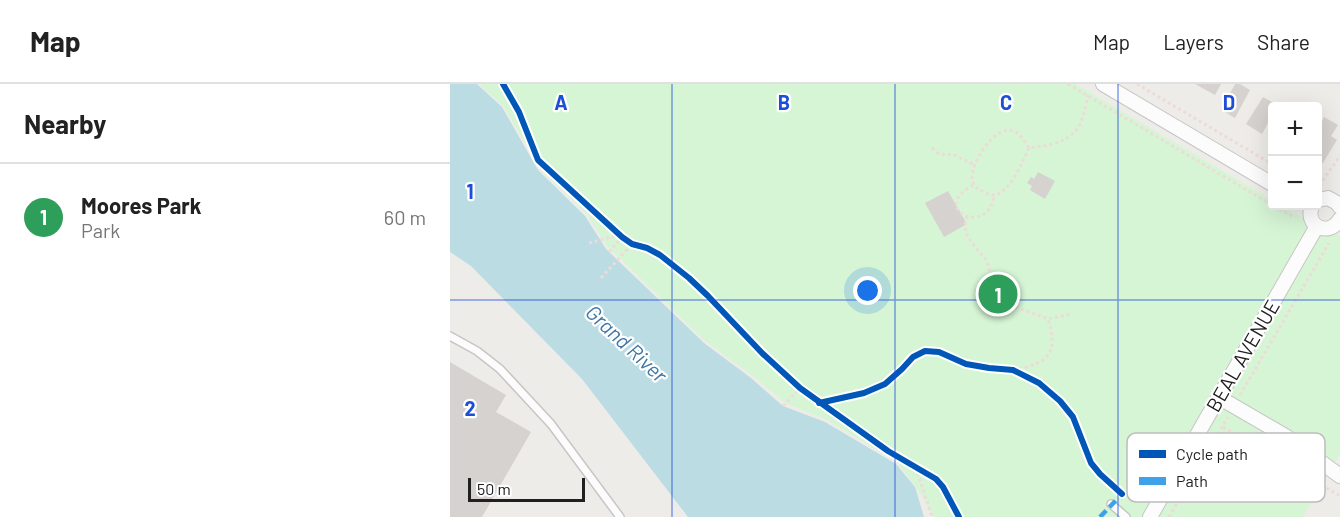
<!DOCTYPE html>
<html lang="en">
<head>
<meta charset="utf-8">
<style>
	:root { --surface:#fff; --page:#f2f2f2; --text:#222; --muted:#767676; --line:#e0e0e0; --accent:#2563eb }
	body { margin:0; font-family:Barlow,sans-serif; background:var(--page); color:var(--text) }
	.controls { position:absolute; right:18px; top:18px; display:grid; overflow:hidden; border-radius:6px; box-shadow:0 6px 24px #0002 }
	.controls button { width:54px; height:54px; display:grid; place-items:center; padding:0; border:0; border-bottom:2px solid var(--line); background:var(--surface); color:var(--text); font:30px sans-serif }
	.scale { position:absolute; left:18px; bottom:15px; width:117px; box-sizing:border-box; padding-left:6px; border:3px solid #202020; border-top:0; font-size:16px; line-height:21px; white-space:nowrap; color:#202020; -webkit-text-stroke:4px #fff; paint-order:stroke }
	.you { position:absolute; left:418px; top:207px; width:21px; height:21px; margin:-15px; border:4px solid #fff; border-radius:50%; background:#1a73e8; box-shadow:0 0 0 9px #1a73e833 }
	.badge { display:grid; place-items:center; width:39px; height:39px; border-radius:50%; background:var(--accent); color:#fff; font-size:20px; font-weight:700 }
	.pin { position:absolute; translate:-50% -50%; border:3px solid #fff; box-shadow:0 2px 6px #0006 }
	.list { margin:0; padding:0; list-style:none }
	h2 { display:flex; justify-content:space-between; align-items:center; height:78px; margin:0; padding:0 24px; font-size:26px }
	h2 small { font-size:20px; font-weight:400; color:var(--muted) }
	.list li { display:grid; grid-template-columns:39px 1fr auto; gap:18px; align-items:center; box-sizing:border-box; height:108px; padding:0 24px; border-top:2px solid var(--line) }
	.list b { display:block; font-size:22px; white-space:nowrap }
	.list p { margin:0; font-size:20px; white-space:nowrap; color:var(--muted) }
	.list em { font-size:20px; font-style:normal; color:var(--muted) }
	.map { position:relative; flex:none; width:890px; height:433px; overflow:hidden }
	header { display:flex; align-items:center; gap:36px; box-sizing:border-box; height:84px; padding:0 30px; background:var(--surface); border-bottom:2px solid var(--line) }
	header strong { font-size:28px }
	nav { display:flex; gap:33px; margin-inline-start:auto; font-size:21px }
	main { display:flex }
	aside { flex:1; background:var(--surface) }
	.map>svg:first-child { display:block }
</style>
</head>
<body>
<header>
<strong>Map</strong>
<nav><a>Map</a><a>Layers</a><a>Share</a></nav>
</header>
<main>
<aside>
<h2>Nearby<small></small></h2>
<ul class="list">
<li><span class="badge" style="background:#2e9e5b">1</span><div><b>Moores Park</b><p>Park</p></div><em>60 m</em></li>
</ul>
</aside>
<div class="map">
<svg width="890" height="433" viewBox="0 0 890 433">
	<rect width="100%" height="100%" fill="#eeece9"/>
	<path fill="#d6f5d5" d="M 29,0 L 626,0 L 822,116 L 822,122 L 832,122 L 859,137 L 890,152 L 890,370 L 853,433 L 484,433 L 466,403 L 447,378 L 377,336 L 335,319 L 303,292 L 255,257 L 157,162 L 137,130 L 91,86 L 54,23 Z"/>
	<path fill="#bbdce3" d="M 0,0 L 27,0 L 52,23 L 88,86 L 135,132 L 156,165 L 254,259 L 301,294 L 333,322 L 375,338 L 446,380 L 465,403 L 474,433 L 238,433 L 132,295 L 21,182 L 0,168 Z"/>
	<path fill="#d5d2d0" d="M 745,0 L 771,0 L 765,11 Z
		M 785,0 L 790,0 L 800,6 L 785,34 L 771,26 Z
		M 813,13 L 829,22 L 822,22 L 822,32 L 812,50 L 796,40 Z
		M 874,33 L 888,41 L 881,52 L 887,56 L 871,82 L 868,79 L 868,44 Z
		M 588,88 L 605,97 L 595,115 L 580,106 L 582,102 L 577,99 L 581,93 L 584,95 Z
		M 498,107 L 517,140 L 494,153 L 475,119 Z
		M 0,278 L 56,311 L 46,328 L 81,348 L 32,433 L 0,433 Z"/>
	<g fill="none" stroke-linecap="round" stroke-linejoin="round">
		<g stroke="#c7c6c5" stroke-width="10">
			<path id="lane" d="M 0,252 L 27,267 L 50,285 L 101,340 L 170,433
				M 661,420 L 676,433"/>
		</g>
		<g stroke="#c7c6c5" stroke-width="16">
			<path id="street" d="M 653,0 L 822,100
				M 868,116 L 878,114 L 887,119 L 890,123
				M 862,122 C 854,142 879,154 890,135
				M 770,314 L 837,353 L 890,392
				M 700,433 L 867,142"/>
		</g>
		<path stroke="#ecdbd9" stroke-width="3" stroke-dasharray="3 3" stroke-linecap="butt" d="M 618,0 L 822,121
			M 687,0 L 822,80
			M 482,64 L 489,70 L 504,71 L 525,81
			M 579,64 C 573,77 560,108 545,111 C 540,112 536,109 532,107 C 526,105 522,100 522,93 C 522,78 542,46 559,46 C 569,46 574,57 579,64 C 600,61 624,59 632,35 C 635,28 636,19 638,11
			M 523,101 C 519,104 514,106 511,110 C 491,131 540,149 544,111
			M 869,101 L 871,100 C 876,90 884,82 890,71
			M 824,122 L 845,134
			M 517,132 L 515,141 L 516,149 L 522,159 L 536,176 L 545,201 L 554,215 L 563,222 L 598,235 L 621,230
			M 139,159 L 169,151
			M 159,168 L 172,153
			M 151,194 L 182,160
			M 563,286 C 597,280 610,270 598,235
			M 790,311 L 879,159
			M 333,322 L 350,304
			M 773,343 L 890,412
			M 466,383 L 482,433
			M 719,433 L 778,333"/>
		<use href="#lane" stroke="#fcfcfc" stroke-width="7"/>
		<use href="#street" stroke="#fcfcfc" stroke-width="14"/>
		<path stroke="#3da2ea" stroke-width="4.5" stroke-dasharray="9 4.5" stroke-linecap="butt" d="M 650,433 L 672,410 L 690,398 L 712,412"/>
		<g stroke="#fff" stroke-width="10">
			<path id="cycleway" d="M 53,0 L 69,28 L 88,76 L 172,153 L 182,160 L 197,164 L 210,171 L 239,194 L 258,212 L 312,269 L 350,304 L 438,367 L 486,395 L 493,403 L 509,433
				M 369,319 L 414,309 L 435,300 L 452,285 L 463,273 L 475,267 L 489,268 L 516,280 L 539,284 L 563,286 L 589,299 L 610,317 L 623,333 L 641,379 L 650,390 L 672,410"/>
		</g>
		<use href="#cycleway" stroke="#0057b8" stroke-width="6"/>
	</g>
	<path fill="none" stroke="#1d4ed8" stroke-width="1.5" stroke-opacity="0.55" d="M 222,0 L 222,433M 445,0 L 445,433M 668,0 L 668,433M 0,216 L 890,216"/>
	<g text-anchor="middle" stroke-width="4.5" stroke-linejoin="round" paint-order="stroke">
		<g font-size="20" fill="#202020" stroke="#fff">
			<text transform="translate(793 272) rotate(-60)" y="7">BEAL AVENUE</text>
		</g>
		<g font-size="21" font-style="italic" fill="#4177a6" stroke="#fff">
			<text transform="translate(176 260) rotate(43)" y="7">Grand River</text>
		</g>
	</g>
	<rect x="677" y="349" width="198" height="69" rx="9" fill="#fff" stroke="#bcbcbc" stroke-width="1.5"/>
	<rect x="689" y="366" width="27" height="8" fill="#0057b8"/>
	<rect x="689" y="393" width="27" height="8" fill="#3da2ea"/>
	<g font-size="16" fill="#202020">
		<text x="726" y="376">Cycle path</text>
		<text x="726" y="403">Path</text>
	</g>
	<g font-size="20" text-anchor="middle" font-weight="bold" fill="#1d4ed8" stroke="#fff" stroke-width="4.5" stroke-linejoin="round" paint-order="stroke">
		<text x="111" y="26">A</text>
		<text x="334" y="26">B</text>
		<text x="556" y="26">C</text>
		<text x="779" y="26">D</text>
		<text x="20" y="115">1</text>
		<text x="20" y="332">2</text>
	</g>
</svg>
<div class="controls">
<button>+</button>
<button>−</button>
</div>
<div class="scale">50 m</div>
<div class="you"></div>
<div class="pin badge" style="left:548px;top:210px;background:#2e9e5b">1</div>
</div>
</main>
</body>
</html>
